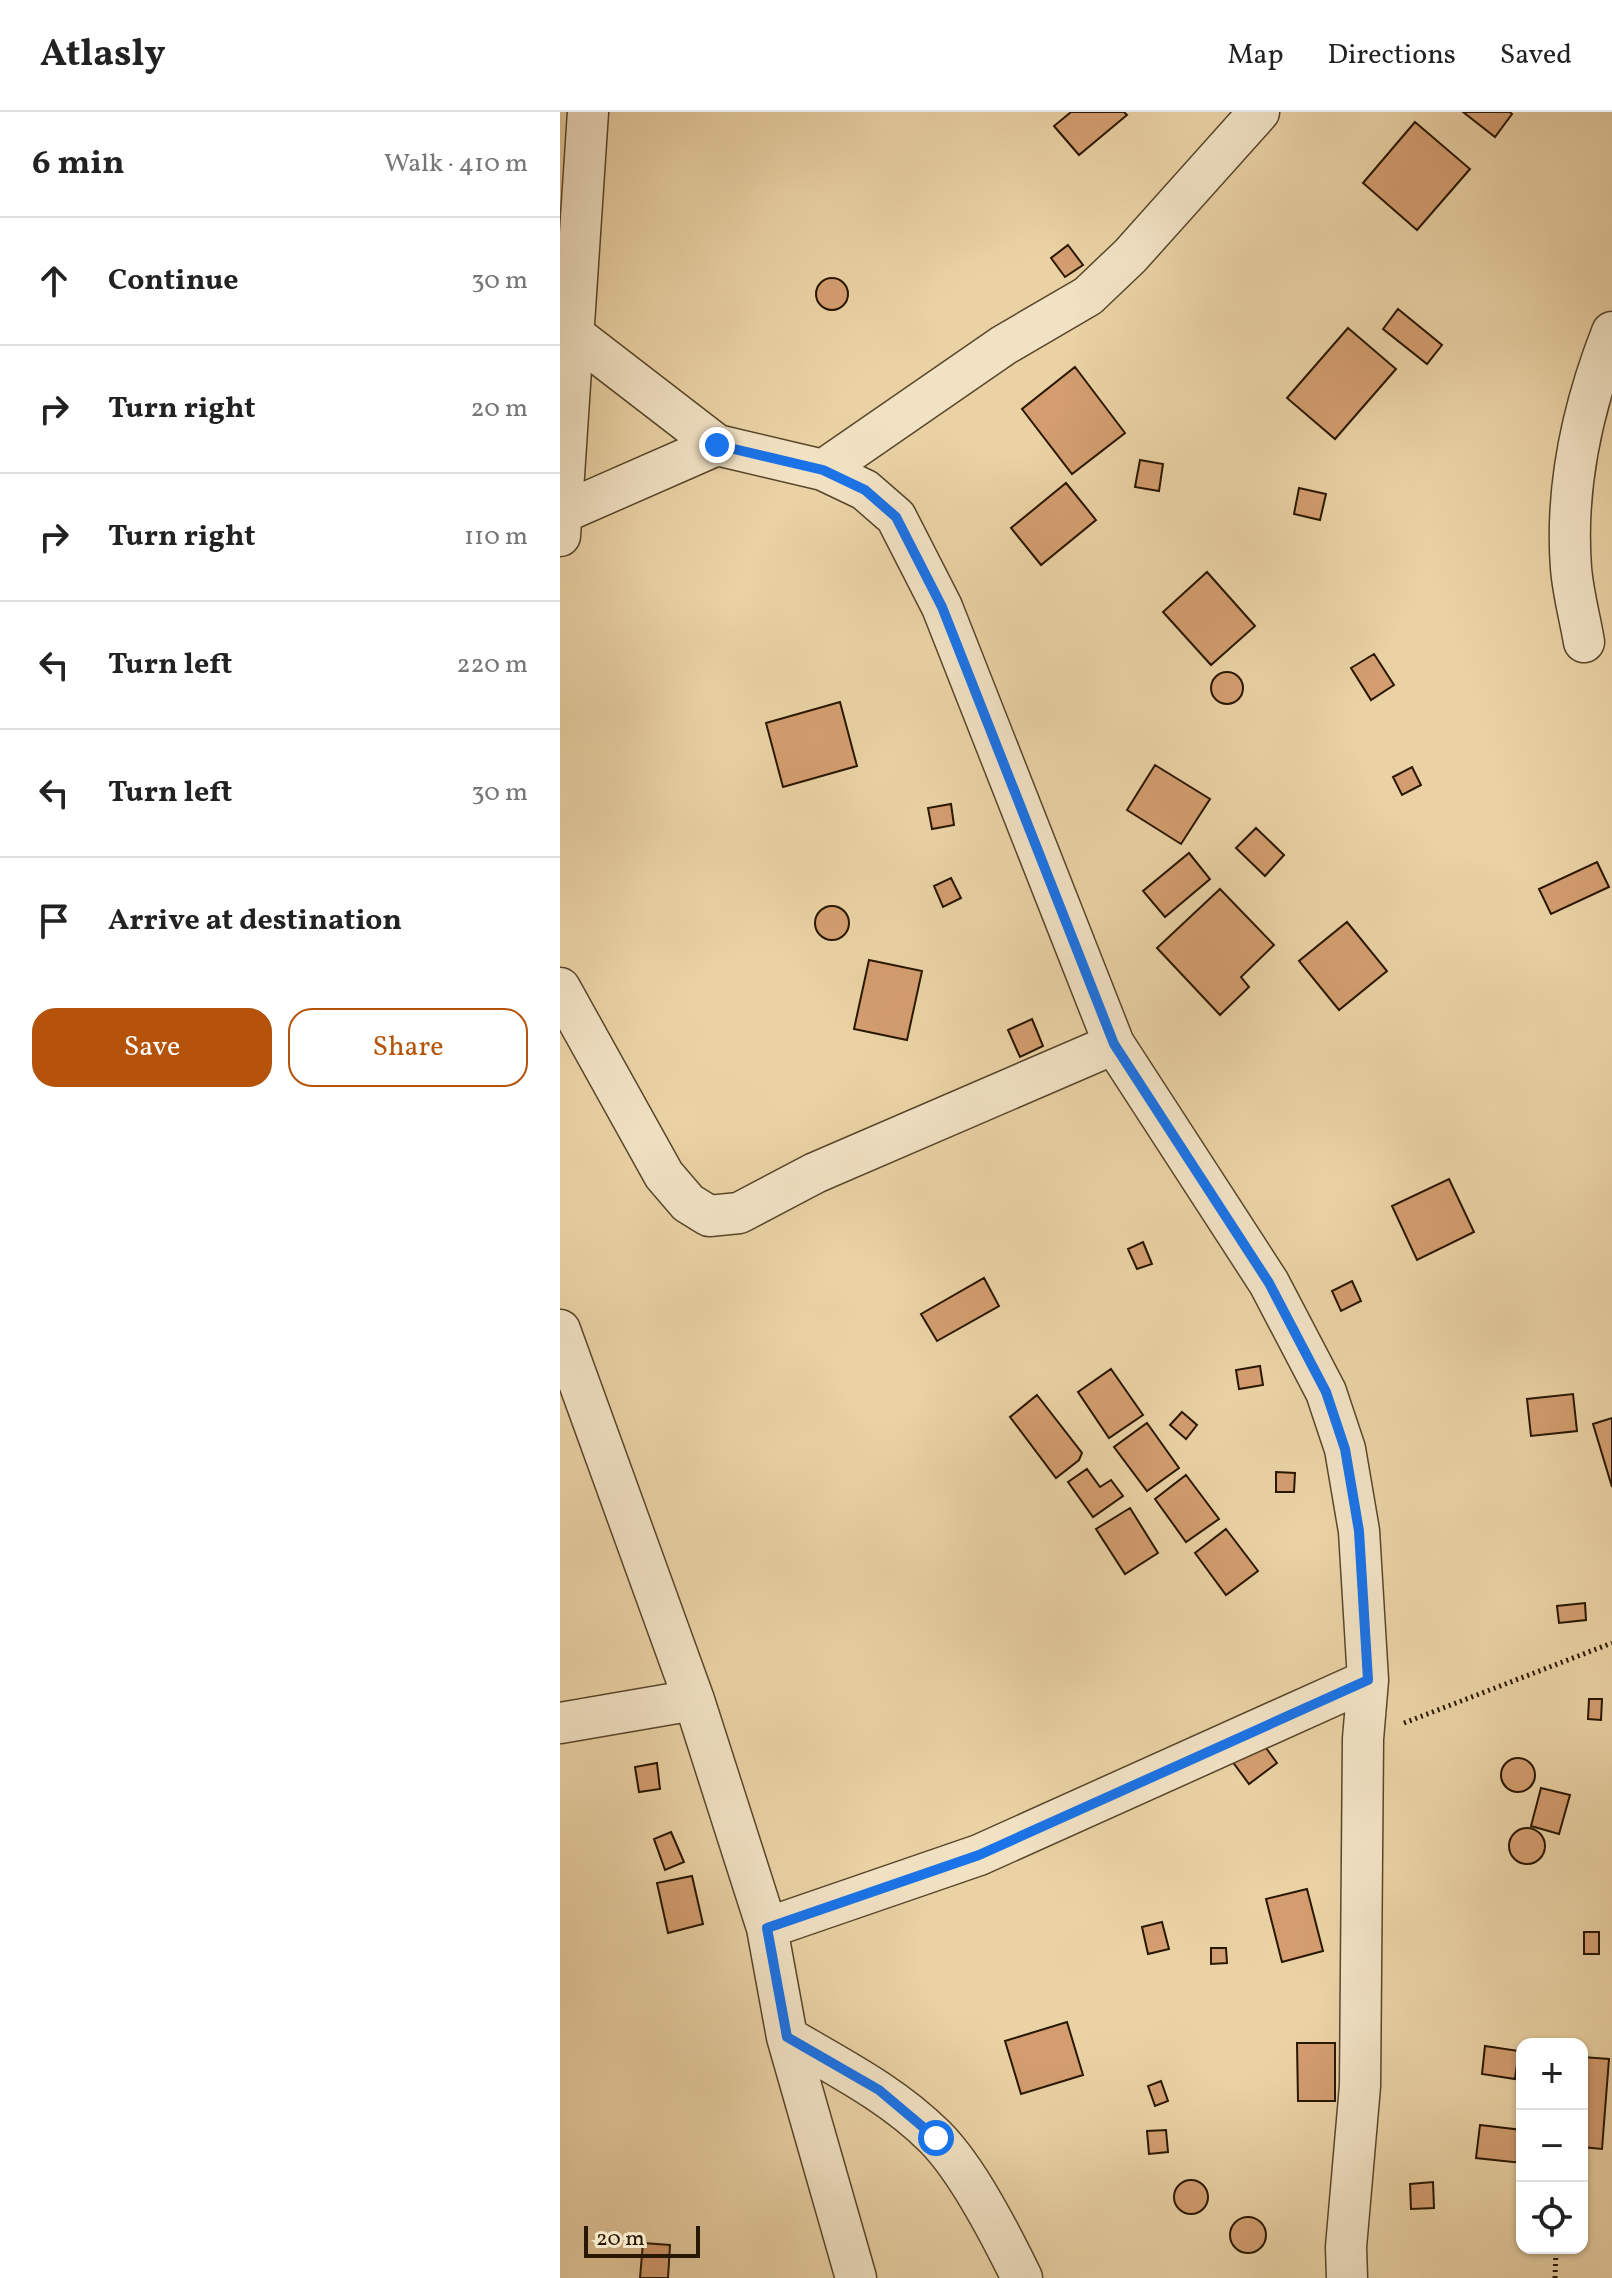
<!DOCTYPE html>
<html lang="en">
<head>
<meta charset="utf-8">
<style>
	:root { --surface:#fff; --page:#f6f6f6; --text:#222; --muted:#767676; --line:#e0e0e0; --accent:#b45309 }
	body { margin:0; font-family:Vollkorn,serif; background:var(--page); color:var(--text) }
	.controls { position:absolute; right:24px; bottom:24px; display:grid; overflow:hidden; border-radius:16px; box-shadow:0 2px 6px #0004 }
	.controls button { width:72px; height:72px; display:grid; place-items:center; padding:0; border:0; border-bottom:2px solid var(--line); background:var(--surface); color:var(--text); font:40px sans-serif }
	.scale { position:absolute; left:24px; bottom:20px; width:116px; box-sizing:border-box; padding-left:8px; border:4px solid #281701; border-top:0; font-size:22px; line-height:28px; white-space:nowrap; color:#281701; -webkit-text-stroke:6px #f1e2c4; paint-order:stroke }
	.stop { position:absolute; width:24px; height:24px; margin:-18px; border:6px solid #1a73e8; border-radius:50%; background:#fff }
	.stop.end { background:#1a73e8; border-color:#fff; box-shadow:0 2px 8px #0008 }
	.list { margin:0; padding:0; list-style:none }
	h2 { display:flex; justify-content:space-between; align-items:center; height:104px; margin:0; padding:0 32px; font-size:34px }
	h2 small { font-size:26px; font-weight:400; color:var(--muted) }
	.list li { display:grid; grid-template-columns:52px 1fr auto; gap:24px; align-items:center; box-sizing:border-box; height:128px; padding:0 32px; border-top:2px solid var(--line) }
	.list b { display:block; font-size:30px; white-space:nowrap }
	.list em { font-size:26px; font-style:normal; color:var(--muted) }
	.actions { display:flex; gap:16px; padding:24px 32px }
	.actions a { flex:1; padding:18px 0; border:2px solid var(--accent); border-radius:24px; text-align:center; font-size:28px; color:var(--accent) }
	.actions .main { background:var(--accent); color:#fff }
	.icon { flex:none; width:44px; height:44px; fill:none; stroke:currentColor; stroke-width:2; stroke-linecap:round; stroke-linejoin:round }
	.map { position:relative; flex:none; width:1052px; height:2166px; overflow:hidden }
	header { display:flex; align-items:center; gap:48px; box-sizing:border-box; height:112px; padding:0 40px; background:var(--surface); border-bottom:2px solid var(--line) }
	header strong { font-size:38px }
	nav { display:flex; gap:44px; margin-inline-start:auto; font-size:28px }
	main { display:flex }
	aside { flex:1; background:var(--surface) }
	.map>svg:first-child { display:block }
</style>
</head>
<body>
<header>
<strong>Atlasly</strong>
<nav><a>Map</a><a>Directions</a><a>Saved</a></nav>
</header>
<main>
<aside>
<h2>6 min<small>Walk · 410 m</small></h2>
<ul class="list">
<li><svg class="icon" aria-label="ahead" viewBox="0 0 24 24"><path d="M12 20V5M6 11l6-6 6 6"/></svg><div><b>Continue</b></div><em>30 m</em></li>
<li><svg class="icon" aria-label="right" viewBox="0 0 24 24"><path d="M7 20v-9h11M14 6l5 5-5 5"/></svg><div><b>Turn right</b></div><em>20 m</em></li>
<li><svg class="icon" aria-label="right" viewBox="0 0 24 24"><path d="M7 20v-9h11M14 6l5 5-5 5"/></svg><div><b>Turn right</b></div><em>110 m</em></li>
<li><svg class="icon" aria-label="left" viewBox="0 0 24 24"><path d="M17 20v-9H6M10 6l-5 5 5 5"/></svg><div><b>Turn left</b></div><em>220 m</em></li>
<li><svg class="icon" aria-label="left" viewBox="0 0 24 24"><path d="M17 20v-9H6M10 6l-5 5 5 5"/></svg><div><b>Turn left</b></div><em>30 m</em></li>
<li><svg class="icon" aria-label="arrive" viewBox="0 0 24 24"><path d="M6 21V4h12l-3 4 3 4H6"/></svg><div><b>Arrive at destination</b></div></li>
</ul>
<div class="actions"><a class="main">Save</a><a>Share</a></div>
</aside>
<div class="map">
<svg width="1052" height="2166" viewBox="0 0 1052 2166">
	<rect width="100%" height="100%" fill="#ead2a5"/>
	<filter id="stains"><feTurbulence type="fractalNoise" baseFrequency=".0025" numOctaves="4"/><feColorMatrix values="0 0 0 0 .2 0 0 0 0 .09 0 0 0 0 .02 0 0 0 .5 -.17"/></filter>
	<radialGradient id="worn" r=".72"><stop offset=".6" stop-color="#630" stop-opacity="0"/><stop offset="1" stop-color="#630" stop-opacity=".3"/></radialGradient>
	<path fill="#d39d6f" stroke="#281701" stroke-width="2" d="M 511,0 L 564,0 L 567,3 L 519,43 L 494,14 Z
		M 903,0 L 950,0 L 952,2 L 935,25 Z
		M 855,10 L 910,57 L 857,118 L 803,71 Z
		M 508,133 L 523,153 L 505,165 L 491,146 Z
		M256 182a16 16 0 1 1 32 0a16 16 0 1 1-32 0Z
		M 838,197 L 882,233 L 867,252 L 823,217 Z
		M 788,216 L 836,257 L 775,327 L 727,286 Z
		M 515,255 L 565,321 L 512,362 L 462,297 Z
		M 580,348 L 603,352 L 599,379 L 575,375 Z
		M 506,371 L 536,408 L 481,453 L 451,416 Z
		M 739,376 L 766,382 L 760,408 L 734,402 Z
		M 647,460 L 695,514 L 651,553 L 603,500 Z
		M 814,542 L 834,573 L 811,588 L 791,556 Z
		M651 576a16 16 0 1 1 32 0a16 16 0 1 1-32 0Z
		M 280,590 L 297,654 L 223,675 L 206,611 Z
		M 595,653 L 650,687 L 621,732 L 567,698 Z
		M 852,655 L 861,673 L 842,683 L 833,665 Z
		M 391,692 L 394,713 L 372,717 L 368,696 Z
		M 696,716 L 724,743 L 705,764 L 676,736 Z
		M 629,741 L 650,767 L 605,805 L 583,779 Z
		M 1037,750 L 1049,775 L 991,802 L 979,777 Z
		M 391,766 L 401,786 L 383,795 L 374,774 Z
		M 660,777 L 714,833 L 681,865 L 689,875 L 660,903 L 597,836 Z
		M255 811a17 17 0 1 1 34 0a17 17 0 1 1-34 0Z
		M 787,810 L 827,859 L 779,898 L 739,849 Z
		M 309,848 L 362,859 L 347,928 L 294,917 Z
		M 472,907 L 483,934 L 460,945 L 448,918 Z
		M 889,1067 L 914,1120 L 857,1148 L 832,1094 Z
		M 583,1130 L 592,1152 L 577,1157 L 568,1137 Z
		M 424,1166 L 439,1194 L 377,1229 L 361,1202 Z
		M 792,1169 L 801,1189 L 781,1199 L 772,1179 Z
		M 700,1254 L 703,1273 L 679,1277 L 676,1258 Z
		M 551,1257 L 583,1303 L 549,1326 L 518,1280 Z
		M 1013,1282 L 1017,1319 L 971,1324 L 967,1287 Z
		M 477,1283 L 522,1341 L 519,1348 L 496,1366 L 450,1305 Z
		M 622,1300 L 637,1313 L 626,1327 L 610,1313 Z
		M 1052,1306 L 1052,1375 L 1033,1312 Z
		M 587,1311 L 619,1356 L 587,1379 L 554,1335 Z
		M 527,1357 L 540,1375 L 551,1368 L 563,1384 L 533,1405 L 508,1370 Z
		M 716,1360 L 735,1361 L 734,1380 L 716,1380 Z
		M 626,1363 L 659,1407 L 626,1430 L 595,1387 Z
		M 570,1396 L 598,1441 L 565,1462 L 536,1417 Z
		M 666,1417 L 698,1459 L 666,1483 L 635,1441 Z
		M 1025,1491 L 1026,1508 L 999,1511 L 997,1494 Z
		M 1029,1587 L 1042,1587 L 1041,1608 L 1028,1607 Z
		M 701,1629 L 717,1651 L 689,1672 L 672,1649 Z
		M941 1663a17 17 0 1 1 34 0a17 17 0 1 1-34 0Z
		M 97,1651 L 100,1677 L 79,1680 L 75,1655 Z
		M 981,1676 L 1010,1683 L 999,1722 L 971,1714 Z
		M949 1734a18 18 0 1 1 36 0a18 18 0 1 1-36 0Z
		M 111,1720 L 124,1750 L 105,1758 L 94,1727 Z
		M 132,1764 L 143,1812 L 108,1821 L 97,1771 Z
		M 747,1777 L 763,1839 L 722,1850 L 706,1787 Z
		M 602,1810 L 609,1837 L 588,1842 L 582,1815 Z
		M 1024,1820 L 1039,1820 L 1039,1842 L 1024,1842 Z
		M 651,1836 L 666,1836 L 667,1851 L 651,1852 Z
		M 507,1910 L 523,1963 L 461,1982 L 445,1929 Z
		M 737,1931 L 775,1931 L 775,1989 L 738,1989 Z
		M 925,1934 L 959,1939 L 955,1967 L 922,1962 Z
		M 1022,1945 L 1049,1947 L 1042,2037 L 1022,2035 Z
		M 601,1969 L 608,1989 L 595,1994 L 588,1974 Z
		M 920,2013 L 962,2018 L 962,2051 L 916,2046 Z
		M 606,2018 L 608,2040 L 589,2042 L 587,2019 Z
		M614 2085a17 17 0 1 1 34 0a17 17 0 1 1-34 0Z
		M 873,2070 L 874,2096 L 851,2097 L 850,2072 Z
		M670 2123a18 18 0 1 1 36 0a18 18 0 1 1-36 0Z
		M 83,2131 L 110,2133 L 108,2166 L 80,2166 Z"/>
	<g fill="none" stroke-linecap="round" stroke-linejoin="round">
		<g stroke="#58462a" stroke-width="43">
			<path id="street" d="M 13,222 L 157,333 L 263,358 L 305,378 L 336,405 L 382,495 L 554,932
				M 263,358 L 444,233 L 528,184 L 570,144 L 699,0
				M 2,401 L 157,333
				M 0,424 L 28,0
				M 1024,530 C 1020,506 1013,481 1011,456 C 1005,376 1023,294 1052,220
				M 0,876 L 104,1063 L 128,1091 L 149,1104 L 179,1101 L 255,1061 L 554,932 L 709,1171 L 766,1280 L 785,1337 L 799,1419 L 808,1568 L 803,1627 L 800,1974 L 786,2135 L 787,2166
				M 0,1218 L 134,1588 L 207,1816 L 227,1925 L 296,2166
				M 0,1611 L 134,1588
				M 207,1816 L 419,1743 L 808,1568
				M 227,1925 C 278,1955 332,1982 375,2025 C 408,2058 441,2123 462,2166"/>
		</g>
		<path stroke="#281701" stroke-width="5" stroke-dasharray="2 4" stroke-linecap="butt" d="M 844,1611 L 1052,1531
			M 995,2166 L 996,2136"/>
		<use href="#street" stroke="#f1e2c4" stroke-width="40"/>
	</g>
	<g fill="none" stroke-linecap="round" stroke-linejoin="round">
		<path stroke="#1a73e8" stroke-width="10" d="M 157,333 L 263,358 L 305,378 L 336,405 L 382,495 L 554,932 L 709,1171 L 766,1280 L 785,1337 L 799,1419 L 808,1568 L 419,1743 L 207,1816 L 227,1925 L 319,1978 L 376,2026"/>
	</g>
	<rect width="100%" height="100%" filter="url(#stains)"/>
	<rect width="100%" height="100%" fill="url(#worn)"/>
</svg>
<div class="controls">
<button>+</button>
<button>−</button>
<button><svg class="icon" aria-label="locate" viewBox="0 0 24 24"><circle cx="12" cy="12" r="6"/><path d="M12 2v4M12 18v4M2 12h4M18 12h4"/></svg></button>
</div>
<div class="scale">20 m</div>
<div class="stop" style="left:376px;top:2026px"></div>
<div class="stop end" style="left:157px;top:333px"></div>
</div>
</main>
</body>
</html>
